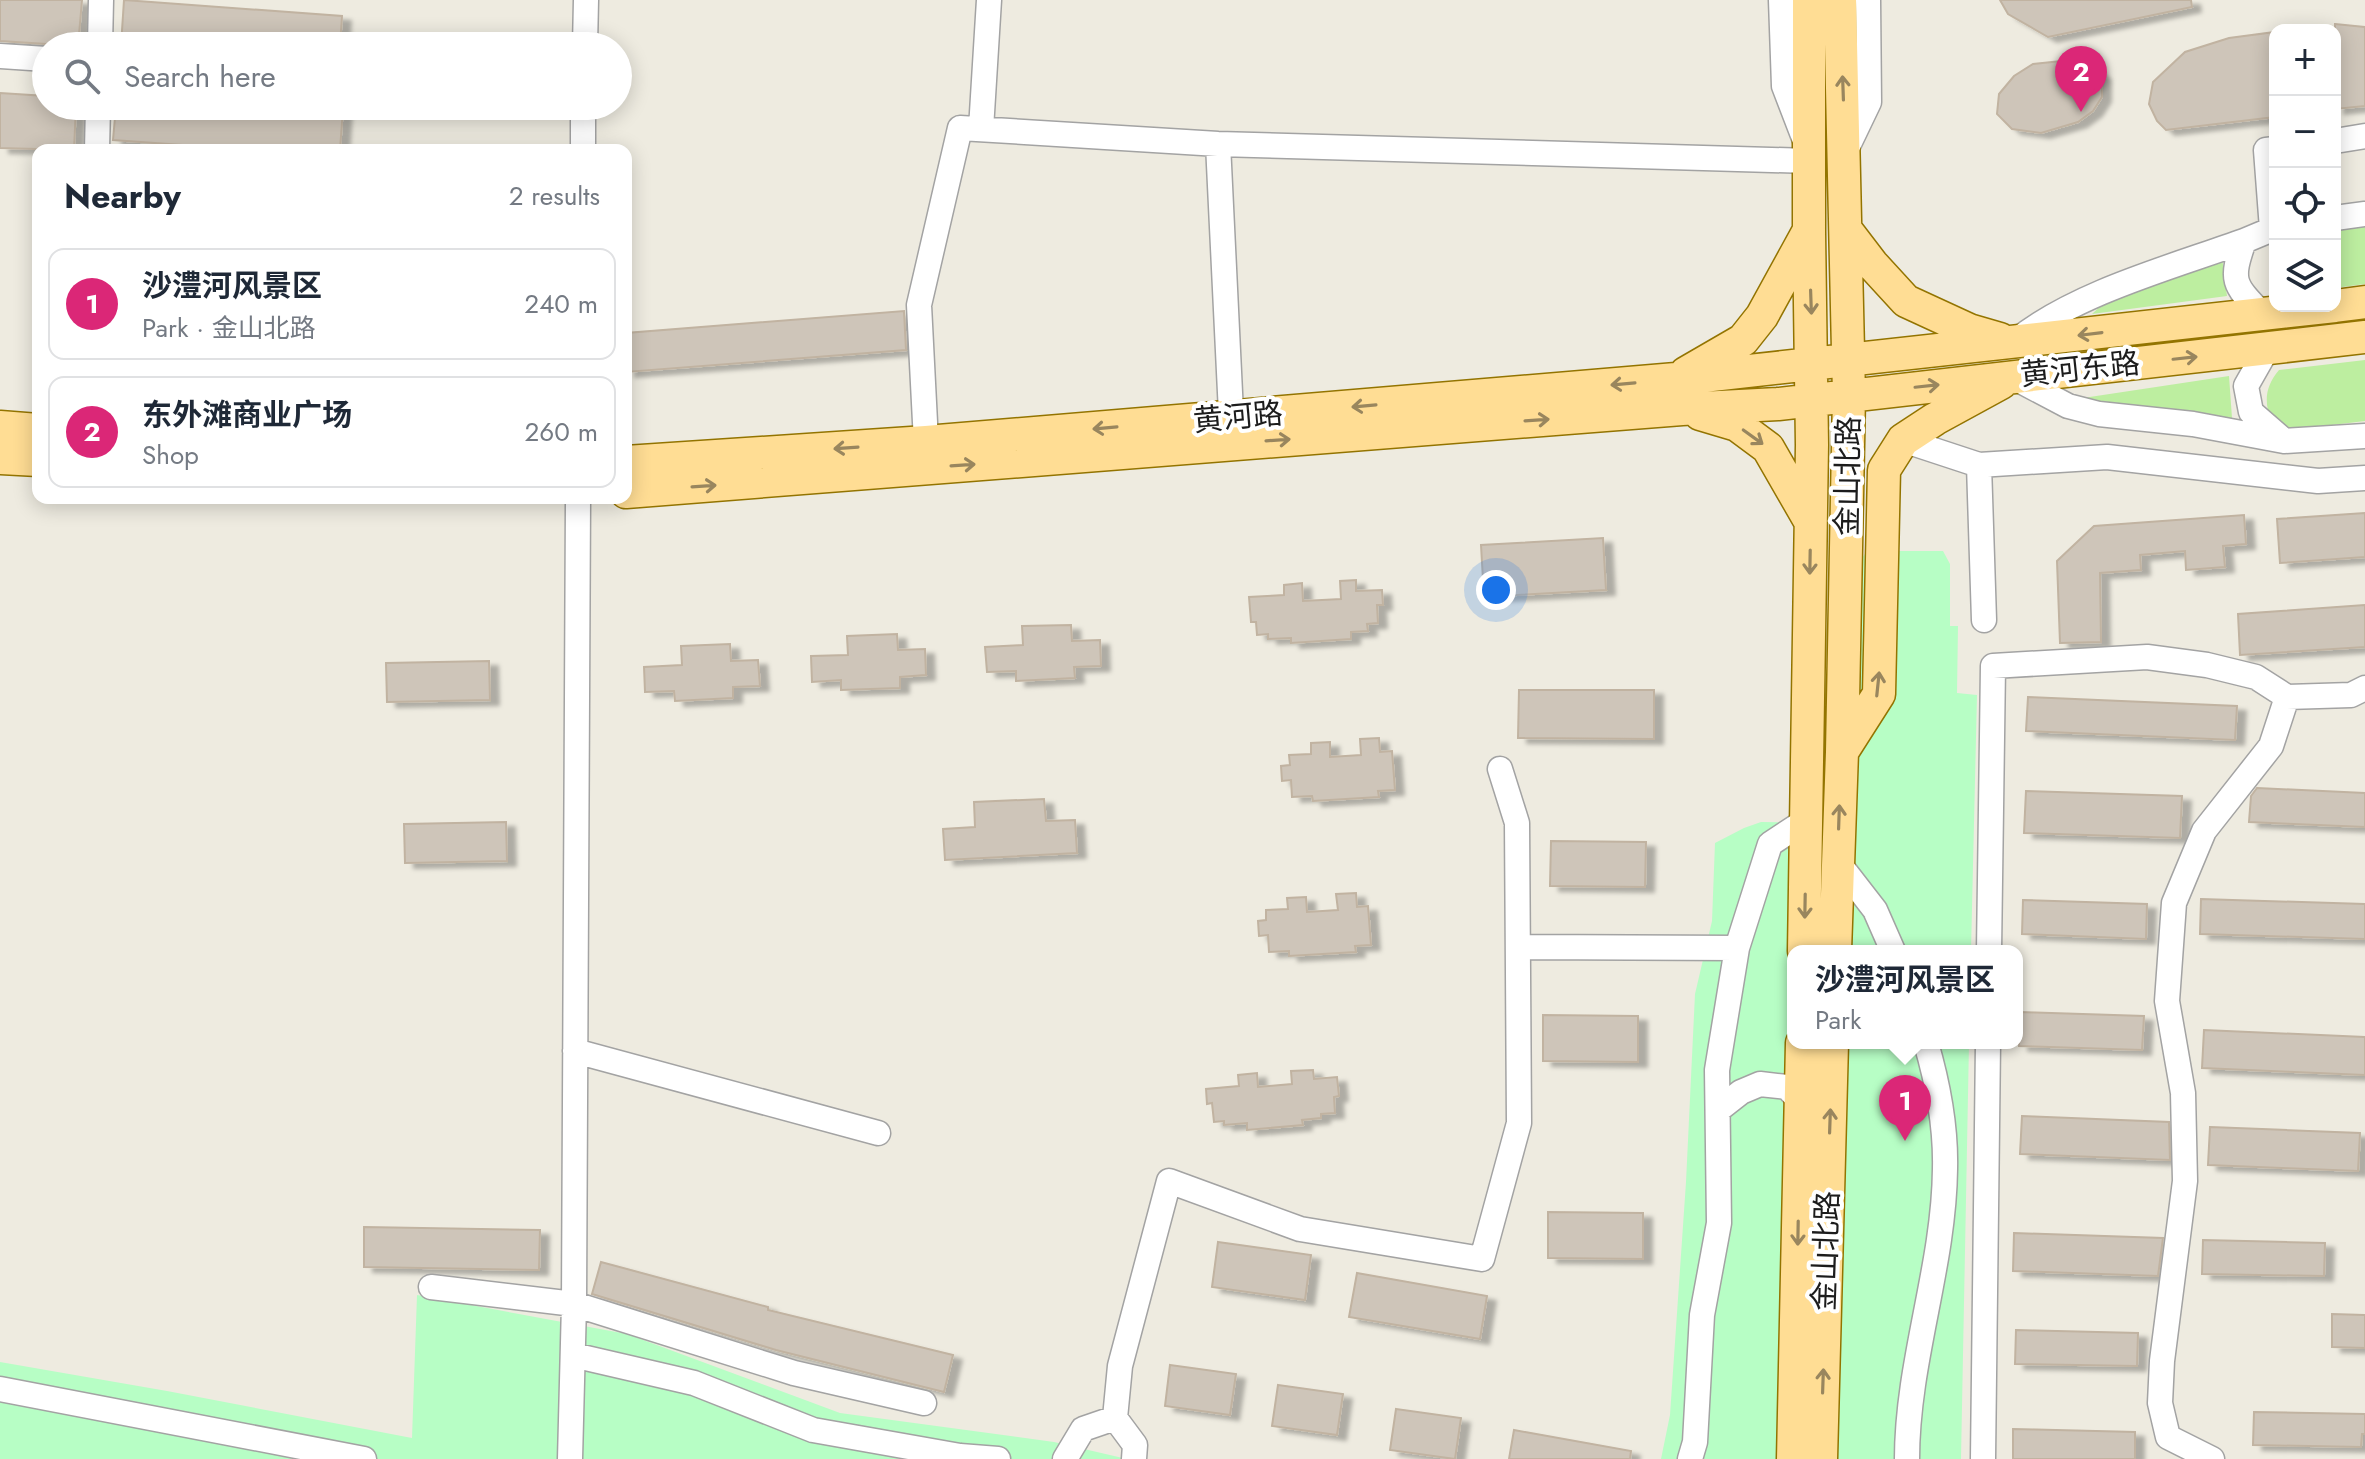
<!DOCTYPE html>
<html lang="en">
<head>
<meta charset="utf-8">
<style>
	:root { --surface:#fff; --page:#f2f2f3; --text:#1f2937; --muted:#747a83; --line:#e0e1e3; --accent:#db2777 }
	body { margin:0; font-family:Jost,"Noto Sans SC",sans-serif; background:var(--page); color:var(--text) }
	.controls { position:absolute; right:24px; top:24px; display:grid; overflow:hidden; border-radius:16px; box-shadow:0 4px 20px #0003 }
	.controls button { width:72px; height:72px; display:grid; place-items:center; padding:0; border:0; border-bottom:2px solid var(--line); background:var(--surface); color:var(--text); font:40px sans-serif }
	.you { position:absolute; left:1496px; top:590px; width:28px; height:28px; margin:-20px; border:6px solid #fff; border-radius:50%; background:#1a73e8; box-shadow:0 0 0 12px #1a73e833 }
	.badge { display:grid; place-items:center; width:52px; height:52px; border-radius:50%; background:var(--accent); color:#fff; font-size:26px; font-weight:700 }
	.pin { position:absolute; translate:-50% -66px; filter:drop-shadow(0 2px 4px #0008) }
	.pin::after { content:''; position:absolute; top:42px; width:28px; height:24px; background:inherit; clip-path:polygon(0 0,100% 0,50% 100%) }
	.popup { position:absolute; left:1787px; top:945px; width:236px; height:104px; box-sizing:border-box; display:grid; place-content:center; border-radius:16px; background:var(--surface); filter:drop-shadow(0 2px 6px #0005); font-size:26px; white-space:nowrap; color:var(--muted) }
	.popup b { font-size:30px; color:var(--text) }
	.popup::after { content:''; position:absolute; left:50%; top:100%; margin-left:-16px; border:16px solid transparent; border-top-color:var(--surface) }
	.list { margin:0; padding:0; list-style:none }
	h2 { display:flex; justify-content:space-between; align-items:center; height:104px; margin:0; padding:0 32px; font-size:34px }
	h2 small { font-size:26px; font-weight:400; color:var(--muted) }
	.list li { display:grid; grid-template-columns:52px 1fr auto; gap:24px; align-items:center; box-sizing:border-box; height:112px; margin:0 16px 16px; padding:0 16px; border:2px solid var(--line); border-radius:16px }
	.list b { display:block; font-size:30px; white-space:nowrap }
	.list p { margin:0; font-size:26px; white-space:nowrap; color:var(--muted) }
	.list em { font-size:26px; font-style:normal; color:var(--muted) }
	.icon { flex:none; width:44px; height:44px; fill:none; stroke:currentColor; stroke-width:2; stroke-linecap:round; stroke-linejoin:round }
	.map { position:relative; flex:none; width:2365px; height:1459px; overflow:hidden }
	.search { position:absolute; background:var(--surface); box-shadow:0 4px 20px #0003; left:32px; top:32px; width:600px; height:88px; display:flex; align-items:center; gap:20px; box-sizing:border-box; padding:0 28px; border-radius:44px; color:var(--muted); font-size:30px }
	.panel { position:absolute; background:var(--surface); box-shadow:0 4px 20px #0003; left:32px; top:144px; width:600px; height:360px; border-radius:16px }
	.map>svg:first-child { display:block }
</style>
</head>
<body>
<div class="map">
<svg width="2365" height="1459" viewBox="0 0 2365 1459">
	<defs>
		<filter id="shadow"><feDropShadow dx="9" dy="5" stdDeviation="2" flood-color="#0004"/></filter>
	</defs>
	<rect width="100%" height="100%" fill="#eeebe0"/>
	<path fill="#bdeea0" d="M 2365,222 L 2365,284 L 2335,288 L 2335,226 Z
		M 2222,257 L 2227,296 L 2092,314 L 2104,303 Z
		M 2365,360 L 2365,421 L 2291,430 L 2271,421 C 2264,401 2265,387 2279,370 Z
		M 2229,376 L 2232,418 L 2092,403 L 2083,398 Z"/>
	<path fill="#b7fec5" d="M 1867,551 L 1943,551 L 1950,564 L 1950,626 L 1958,626 L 1957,693 L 1977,695 L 1971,951 L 1793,951 L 1793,1043 L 1969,1043 L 1961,1459 L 1661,1459 L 1670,1415 L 1686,1182 L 1695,994 L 1712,921 L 1715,843 L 1744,828 L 1761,822 L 1848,823 L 1856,567 Z
		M 417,1295 L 627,1334 L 840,1413 L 1054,1442 L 1127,1459 L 0,1459 L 0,1362 L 167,1391 L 412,1438 Z"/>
	<path fill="#cec5b9" stroke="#c1b3a1" stroke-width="2" filter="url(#shadow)" d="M 0,0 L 82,0 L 78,46 L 0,41 Z
		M 124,0 L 342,16 L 340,46 L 121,46 Z
		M 2000,0 L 2191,0 L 2192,7 L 2048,37 L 2008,14 Z
		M 2335,24 L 2365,27 L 2365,106 L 2335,109 Z
		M 2275,32 L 2275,117 L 2166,130 L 2157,121 L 2149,104 L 2153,82 L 2185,52 L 2229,38 Z
		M 2071,60 L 2088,64 L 2102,75 L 2102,97 L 2093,111 L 2078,122 L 2041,133 L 2012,129 L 1997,114 L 1999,94 L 2014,76 L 2033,64 Z
		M 0,93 L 46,96 L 46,106 L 76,106 L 74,150 L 0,148 Z
		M 116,106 L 343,108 L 340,150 L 252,150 L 113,140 Z
		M 904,311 L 906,350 L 626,372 L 626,333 Z
		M 2365,513 L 2365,557 L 2280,563 L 2277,519 Z
		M 2244,515 L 2246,544 L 2223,546 L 2225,567 L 2186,570 L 2185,551 L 2140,555 L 2141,570 L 2100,573 L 2101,642 L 2060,643 L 2057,561 L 2094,526 Z
		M 1603,538 L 1606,590 L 1484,597 L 1481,545 Z
		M 1356,580 L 1356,591 L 1382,590 L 1383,605 L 1377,605 L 1378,623 L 1367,624 L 1368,631 L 1351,632 L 1351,639 L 1291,643 L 1291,638 L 1268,639 L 1268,634 L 1257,635 L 1256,622 L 1251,622 L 1249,597 L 1284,595 L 1284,585 L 1302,583 L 1303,601 L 1341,599 L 1340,581 Z
		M 2365,605 L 2365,647 L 2240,655 L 2238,614 Z
		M 1071,625 L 1072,641 L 1100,640 L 1101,666 L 1074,667 L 1075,678 L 1016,681 L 1016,671 L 987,672 L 985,647 L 1023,645 L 1022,626 Z
		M 897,634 L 898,650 L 925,649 L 926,675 L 900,677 L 900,688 L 841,690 L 841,680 L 812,682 L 811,656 L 848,655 L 847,636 Z
		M 730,644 L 731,661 L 758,660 L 760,686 L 733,687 L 733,698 L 675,701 L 674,691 L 645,692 L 644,667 L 682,665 L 681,646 Z
		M 489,661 L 490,700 L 387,702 L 386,663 Z
		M 1519,690 L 1654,690 L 1654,739 L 1518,738 Z
		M 2028,697 L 2237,706 L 2235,740 L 2026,731 Z
		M 1379,738 L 1380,752 L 1392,751 L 1395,790 L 1378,791 L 1379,797 L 1313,801 L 1312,796 L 1292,797 L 1291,780 L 1282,781 L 1281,766 L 1290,765 L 1289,755 L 1311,754 L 1311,743 L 1330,742 L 1330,757 L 1361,755 L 1360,739 Z
		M 2257,788 L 2365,793 L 2365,827 L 2249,822 L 2251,796 Z
		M 2026,791 L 2182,796 L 2180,838 L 2024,833 Z
		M 1044,799 L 1046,821 L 1075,820 L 1077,853 L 945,860 L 943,829 L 975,827 L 974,802 Z
		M 506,822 L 507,861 L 405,863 L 404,824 Z
		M 1551,841 L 1646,842 L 1645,887 L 1550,886 Z
		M 1356,893 L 1357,907 L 1368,906 L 1371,945 L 1355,946 L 1356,952 L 1289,956 L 1289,951 L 1269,952 L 1268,935 L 1259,936 L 1258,921 L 1266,920 L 1266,910 L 1288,909 L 1287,898 L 1306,897 L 1307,912 L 1338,910 L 1336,894 Z
		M 2201,899 L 2365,904 L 2365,939 L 2200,934 Z
		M 2023,900 L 2147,904 L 2146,939 L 2022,934 Z
		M 2020,1012 L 2144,1016 L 2142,1050 L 2019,1046 Z
		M 1543,1015 L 1638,1016 L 1638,1062 L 1543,1061 Z
		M 2204,1030 L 2365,1037 L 2365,1075 L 2202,1068 Z
		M 1313,1070 L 1314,1079 L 1337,1077 L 1339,1096 L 1334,1097 L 1335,1113 L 1321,1114 L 1321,1118 L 1302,1120 L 1303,1125 L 1247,1130 L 1247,1123 L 1224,1125 L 1224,1121 L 1214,1122 L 1212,1103 L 1207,1104 L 1206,1089 L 1239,1086 L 1238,1075 L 1257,1073 L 1258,1087 L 1292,1084 L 1291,1071 Z
		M 2022,1116 L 2169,1122 L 2170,1160 L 2020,1154 Z
		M 2210,1127 L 2360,1133 L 2358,1171 L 2208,1165 Z
		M 1548,1212 L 1643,1213 L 1643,1259 L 1548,1258 Z
		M 364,1227 L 540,1230 L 539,1270 L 364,1267 Z
		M 2014,1233 L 2163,1238 L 2158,1276 L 2013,1271 Z
		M 2203,1240 L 2325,1243 L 2324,1276 L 2202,1274 Z
		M 1218,1242 L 1311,1255 L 1305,1300 L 1212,1287 Z
		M 601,1262 L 768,1307 L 768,1310 L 953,1355 L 944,1392 L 776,1350 L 592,1294 Z
		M 1357,1273 L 1487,1296 L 1480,1339 L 1349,1317 Z
		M 2332,1314 L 2365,1315 L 2365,1348 L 2332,1347 Z
		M 2016,1330 L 2138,1333 L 2137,1366 L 2015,1364 Z
		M 1170,1365 L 1236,1374 L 1230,1415 L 1165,1406 Z
		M 1278,1385 L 1343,1394 L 1337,1435 L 1272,1426 Z
		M 1396,1409 L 1461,1418 L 1455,1459 L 1390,1450 Z
		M 2254,1412 L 2365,1414 L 2365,1434 L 2362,1434 L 2361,1447 L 2253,1445 Z
		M 2013,1429 L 2135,1432 L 2135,1459 L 2013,1459 Z
		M 1514,1430 L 1631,1451 L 1630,1459 L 1509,1459 Z"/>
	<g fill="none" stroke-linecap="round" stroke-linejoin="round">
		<g stroke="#a3a3a3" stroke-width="27">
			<path id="minor" d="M 1781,0 L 1784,86 L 1804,138
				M 100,46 L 101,0
				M 585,46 L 586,0
				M 0,56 L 46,59
				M 981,129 L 989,0
				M 2335,141 L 2365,136
				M 1218,144 L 1232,434
				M 97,150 L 98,106
				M 583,150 L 583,106
				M 1846,150 L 1869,102 L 1868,0
				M 2335,218 L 2365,214
				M 2272,229 L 2266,150 L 2275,149
				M 2262,314 C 2233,284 2230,281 2244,241 L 2275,228
				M 2016,341 C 2075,293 2172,267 2244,241
				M 2267,349 L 2246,386 L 2251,412 L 2282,439
				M 2013,377 L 2068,406 L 2099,414 L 2193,424 L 2284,441 L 2365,436
				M 1903,440 L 1979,465 L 2107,457 L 2318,481 L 2365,478
				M 926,442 L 919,305 L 960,128 L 1218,144 L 1809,161
				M 1979,465 L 1984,620
				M 1837,861 L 1875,910 L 1893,951
				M 1519,947 L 1737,948
				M 1989,951 L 1993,666 L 2147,657 L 2207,665 L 2256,677 L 2287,697 L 2351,695 L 2365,688
				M 575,1051 L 878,1133
				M 1718,1110 L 1741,1092 L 1760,1084 L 1787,1087 L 1800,1101
				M 431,1287 L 574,1304 L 794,1373 L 924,1403
				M 573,1355 L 694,1383 L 813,1430 L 960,1456 L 998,1459
				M 0,1389 L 364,1459
				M 570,1459 L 574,1304 L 578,498
				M 1065,1459 L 1083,1429 L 1115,1418
				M 1134,1459 L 1135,1445 L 1115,1418 L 1120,1366 L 1169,1181 L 1300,1229 L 1482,1259 L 1519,1123 L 1517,823 L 1500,769
				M 1690,1459 L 1695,1442 L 1702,1315 L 1719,1223 L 1717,1070 L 1737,948 L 1770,844 L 1808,819
				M 1907,1459 C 1907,1361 1944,1267 1945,1169 C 1946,1127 1938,1084 1926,1043
				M 1983,1459 L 1988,1043
				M 2212,1459 L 2168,1437 L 2160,1403 L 2162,1361 L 2185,1181 L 2183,1093 L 2167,1001 L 2174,903 L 2204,831 L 2271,746 L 2287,697"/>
		</g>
		<g stroke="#937400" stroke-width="35">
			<path id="major" d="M 1846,230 L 1872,264 L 1906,301 L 1969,330 L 2000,339
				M 2335,306 L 2365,302
				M 1686,373 L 1743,340 L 1762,316 L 1807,234
				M 1700,414 L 1737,425 L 1768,448 L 1810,521
				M 0,427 L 38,430
				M 0,458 L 38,460
				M 626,462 L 926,442 L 1676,379 L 2335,306
				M 626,492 L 1682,409 L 1778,404 L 2365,337
				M 1842,752 L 1879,694 L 1884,470 L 1903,440 L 1935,419 L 2001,383
				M 1804,951 L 1812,445 L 1809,232 L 1809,0
				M 1835,951 L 1842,752 L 1849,395 L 1840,0
				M 1793,1459 L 1802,1043
				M 1821,1459 L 1832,1043"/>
		</g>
		<use href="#minor" stroke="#fff" stroke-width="24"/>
		<use href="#major" stroke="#ffdd94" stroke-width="32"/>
	</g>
	<defs><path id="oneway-shaft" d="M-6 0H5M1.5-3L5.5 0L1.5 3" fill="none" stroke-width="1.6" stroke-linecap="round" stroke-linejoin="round" transform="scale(2)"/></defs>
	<g stroke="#99865e">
		<use href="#oneway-shaft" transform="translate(1843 88) rotate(-92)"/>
		<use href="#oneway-shaft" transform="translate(1811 302) rotate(88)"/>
		<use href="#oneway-shaft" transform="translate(2090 334) rotate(173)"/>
		<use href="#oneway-shaft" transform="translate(2185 358) rotate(-6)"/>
		<use href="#oneway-shaft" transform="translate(1623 384) rotate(175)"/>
		<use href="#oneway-shaft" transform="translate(1927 386) rotate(-6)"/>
		<use href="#oneway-shaft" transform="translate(1364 406) rotate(175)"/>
		<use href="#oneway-shaft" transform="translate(1537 420) rotate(-4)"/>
		<use href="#oneway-shaft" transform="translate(1105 428) rotate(175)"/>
		<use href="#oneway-shaft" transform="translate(1753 437) rotate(36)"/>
		<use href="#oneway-shaft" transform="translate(1278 440) rotate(-4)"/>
		<use href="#oneway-shaft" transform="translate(846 448) rotate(176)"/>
		<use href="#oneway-shaft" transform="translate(963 465) rotate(-4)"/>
		<use href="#oneway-shaft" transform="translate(704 486) rotate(-4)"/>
		<use href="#oneway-shaft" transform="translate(1810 562) rotate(91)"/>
		<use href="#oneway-shaft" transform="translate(1878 684) rotate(-84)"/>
		<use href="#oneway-shaft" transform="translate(1839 817) rotate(-88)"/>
		<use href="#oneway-shaft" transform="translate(1805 906) rotate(91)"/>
		<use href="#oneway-shaft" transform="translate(1830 1121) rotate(-88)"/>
		<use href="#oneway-shaft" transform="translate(1798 1233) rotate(91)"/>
		<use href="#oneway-shaft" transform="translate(1823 1381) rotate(-88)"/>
	</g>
	<g text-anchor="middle" stroke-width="8" stroke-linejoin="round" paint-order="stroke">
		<g font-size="30" fill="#1c1c1c" stroke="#fff">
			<text transform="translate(2080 369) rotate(-6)" y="10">黄河东路</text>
			<text transform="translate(1238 417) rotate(-5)" y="10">黄河路</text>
			<text transform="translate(1848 476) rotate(-89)" y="10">金山北路</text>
			<text transform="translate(1826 1251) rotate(-88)" y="10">金山北路</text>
		</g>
	</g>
</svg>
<div class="controls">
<button>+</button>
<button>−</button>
<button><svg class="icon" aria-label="locate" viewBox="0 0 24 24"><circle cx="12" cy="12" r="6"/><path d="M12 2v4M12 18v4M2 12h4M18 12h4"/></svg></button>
<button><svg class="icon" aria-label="layers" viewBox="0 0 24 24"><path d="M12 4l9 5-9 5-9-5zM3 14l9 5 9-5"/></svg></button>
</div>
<div class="you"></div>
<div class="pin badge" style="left:1905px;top:1141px">1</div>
<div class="popup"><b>沙澧河风景区</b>Park</div>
<div class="pin badge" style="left:2081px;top:112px">2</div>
<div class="search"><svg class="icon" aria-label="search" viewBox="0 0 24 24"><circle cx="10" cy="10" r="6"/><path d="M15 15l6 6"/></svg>Search here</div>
<section class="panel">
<h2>Nearby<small>2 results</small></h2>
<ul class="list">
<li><span class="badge">1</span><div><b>沙澧河风景区</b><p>Park · 金山北路</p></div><em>240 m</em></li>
<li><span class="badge">2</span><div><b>东外滩商业广场</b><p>Shop</p></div><em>260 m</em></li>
</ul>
</section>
</div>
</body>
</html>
